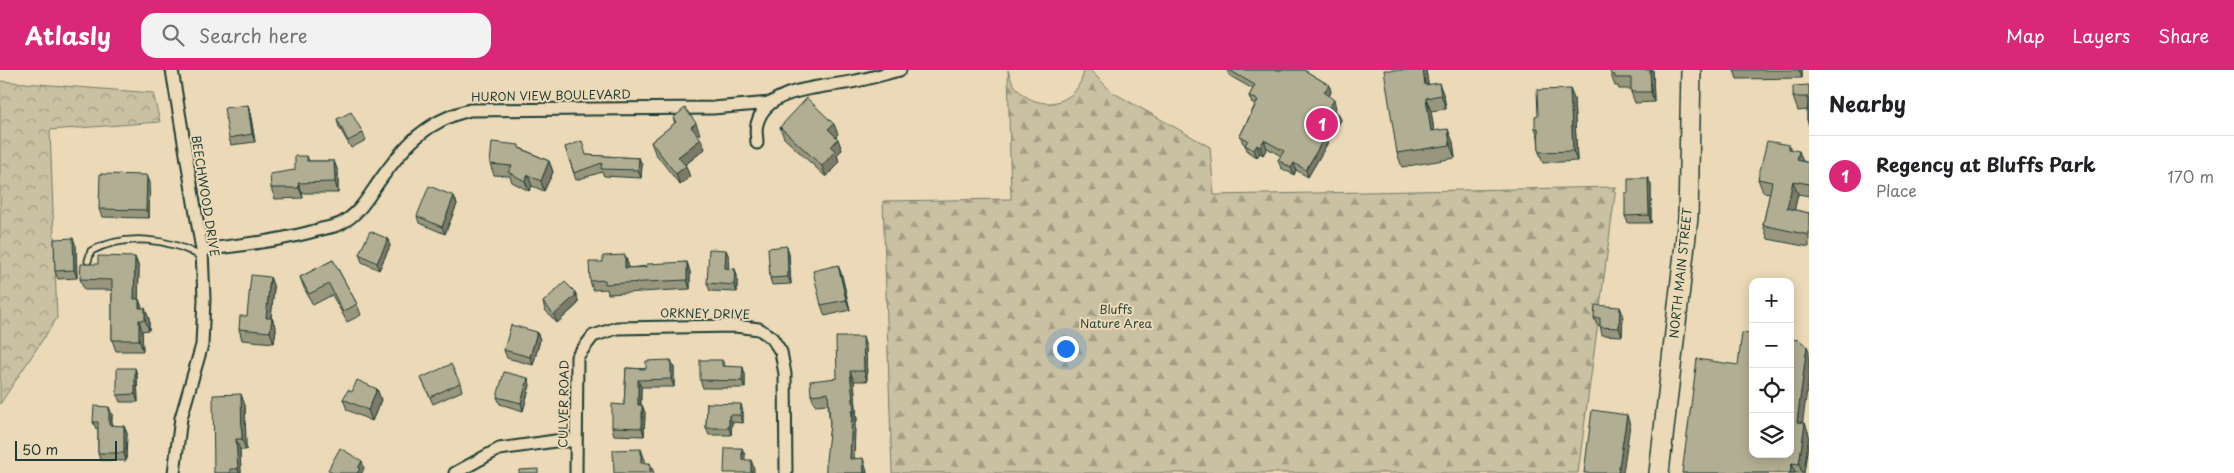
<!DOCTYPE html>
<html lang="en">
<head>
<meta charset="utf-8">
<style>
	:root { --surface:#fff; --page:#f2f2f2; --text:#202124; --muted:#757577; --line:#e0e0e0; --accent:#db2777 }
	body { margin:0; font-family:"Playpen Sans",sans-serif; background:var(--page); color:var(--text) }
	.controls { position:absolute; right:15px; bottom:15px; display:grid; overflow:hidden; border-radius:10px; box-shadow:0 2px 12px #0003 }
	.controls button { width:45px; height:45px; display:grid; place-items:center; padding:0; border:0; border-bottom:1px solid var(--line); background:var(--surface); color:var(--text); font:25px sans-serif }
	.scale { position:absolute; left:15px; bottom:12px; width:102px; box-sizing:border-box; padding-left:5px; border:2px solid #1f3d34; border-top:0; font-size:14px; line-height:18px; white-space:nowrap; color:#1f3d34; -webkit-text-stroke:4px #ebd9b7; paint-order:stroke }
	.you { position:absolute; left:1065px; top:278px; width:18px; height:18px; margin:-12px; border:4px solid #fff; border-radius:50%; background:#1a73e8; box-shadow:0 0 0 8px #1a73e833 }
	.badge { display:grid; place-items:center; width:32px; height:32px; border-radius:50%; background:var(--accent); color:#fff; font-size:16px; font-weight:700 }
	.pin { position:absolute; translate:-50% -50%; border:2px solid #fff; box-shadow:0 1px 5px #0006 }
	.list { margin:0; padding:0; list-style:none }
	h2 { display:flex; justify-content:space-between; align-items:center; height:65px; margin:0; padding:0 20px; font-size:21px }
	h2 small { font-size:16px; font-weight:400; color:var(--muted) }
	.list li { display:grid; grid-template-columns:32px 1fr auto; gap:15px; align-items:center; box-sizing:border-box; height:80px; padding:0 20px; border-top:1px solid var(--line) }
	.list b { display:block; font-size:19px; white-space:nowrap }
	.list p { margin:0; font-size:16px; white-space:nowrap; color:var(--muted) }
	.list em { font-size:16px; font-style:normal; color:var(--muted) }
	.icon { flex:none; width:28px; height:28px; fill:none; stroke:currentColor; stroke-width:2; stroke-linecap:round; stroke-linejoin:round }
	.map { position:relative; flex:none; width:1809px; height:403px; overflow:hidden }
	header { display:flex; align-items:center; gap:30px; box-sizing:border-box; height:70px; padding:0 25px; background:var(--accent); color:#fff }
	header strong { font-size:24px }
	nav { display:flex; gap:28px; margin-inline-start:auto; font-size:18px }
	.search { width:350px; height:45px; background:var(--page); display:flex; align-items:center; gap:12px; box-sizing:border-box; padding:0 18px; border-radius:15px; color:var(--muted); font-size:19px }
	main { display:flex }
	aside { flex:1; background:var(--surface) }
	.map>svg:first-child { display:block }
</style>
</head>
<body>
<header>
<strong>Atlasly</strong>
<div class="search"><svg class="icon" aria-label="search" viewBox="0 0 24 24"><circle cx="10" cy="10" r="6"/><path d="M15 15l6 6"/></svg>Search here</div>
<nav><a>Map</a><a>Layers</a><a>Share</a></nav>
</header>
<main>
<div class="map">
<svg width="1809" height="403" viewBox="0 0 1809 403">
	<defs>
		<pattern id="forest-firs" width="22" height="20" patternUnits="userSpaceOnUse" patternTransform="scale(1.25)"><rect width="22" height="20" fill="#cac0a2"/><path d="M5 1l3.5 6h-7zM16 11l3.5 6h-7z" fill="#a39d85"/></pattern>
		<pattern id="park-crowns" width="20" height="18" patternUnits="userSpaceOnUse" patternTransform="scale(1.25)"><rect width="20" height="18" fill="#cac0a2"/><path d="M2 6a3 3 0 1 1 6 0M12 15a3 3 0 1 1 6 0" fill="none" stroke="#a39d85"/></pattern>
	</defs>
	<rect width="100%" height="100%" fill="#ebd9b7"/>
	<filter id="ink" filterUnits="userSpaceOnUse"><feTurbulence type="fractalNoise" baseFrequency=".02" numOctaves="2"/><feDisplacementMap in="SourceGraphic" scale="10" xChannelSelector="R" yChannelSelector="G"/><feConvolveMatrix kernelMatrix="1 2 1 2 8 2 1 2 1" color-interpolation-filters="sRGB"/></filter>
	<g filter="url(#ink)">
		<path fill="url(#forest-firs)" stroke="#747e6b" d="M 1008,0 C 1018,43 1077,45 1084,0 L 1090,0 L 1112,22 L 1210,77 L 1214,125 L 1616,117 L 1578,403 L 892,403 L 883,131 L 1011,129 Z"/>
		<path fill="url(#park-crowns)" stroke="#747e6b" d="M 0,11 L 153,23 L 160,52 L 50,60 L 57,248 L 0,334 Z"/>
		<g fill="none" stroke-linecap="round" stroke-linejoin="round">
			<g stroke="#1f3d34" stroke-width="9">
				<path id="lane" d="M 88,191 L 91,181 C 126,163 169,168 202,187"/>
			</g>
			<g stroke="#1f3d34" stroke-width="15">
				<path id="street" d="M 172,0 L 202,180 L 204,229 L 202,275 L 181,348 L 174,403
					M 757,73 C 757,67 755,60 757,54 C 766,17 822,18 851,12 C 868,9 884,4 900,0
					M 202,180 C 240,175 280,171 318,160 C 325,158 333,157 340,154 C 358,145 367,129 378,113 C 404,76 425,51 470,40 L 713,38 L 771,33
					M 455,403 L 499,379 L 555,371 L 576,371
					M 576,403 L 577,287 L 593,266 L 617,258 L 735,256 L 759,259 L 772,268 L 781,282 L 785,304 L 786,403"/>
			</g>
			<g stroke="#1f3d34" stroke-width="22">
				<path id="primary" d="M 1659,403 L 1688,148 L 1691,0"/>
			</g>
			<use href="#lane" stroke="#ebd9b7" stroke-width="5.5"/>
			<use href="#street" stroke="#ebd9b7" stroke-width="11"/>
			<use href="#primary" stroke="#ebd9b7" stroke-width="19"/>
		</g>
		<path fill="#99967e" stroke="#1f3d34" d="M 1227,0 L 1304,0 L 1329,15 L 1331,22 L 1329,26 L 1336,38 L 1334,41 L 1338,43 L 1341,50 L 1308,107 L 1296,100 L 1294,105 L 1281,98 L 1278,90 L 1281,86 L 1267,78 L 1263,85 L 1260,83 L 1257,87 L 1248,82 L 1245,75 L 1243,73 L 1240,66 L 1255,35 L 1252,33 L 1249,26 L 1253,19 L 1230,6 Z
			M 1426,0 L 1428,14 L 1444,26 L 1446,39 L 1431,41 L 1434,61 L 1453,72 L 1455,88 L 1402,97 L 1397,83 Z
			M 1653,0 L 1654,32 L 1635,33 L 1631,22 L 1631,19 L 1619,19 L 1618,16 L 1615,16 L 1611,5 Z
			M 1734,0 L 1802,0 L 1802,8 L 1737,9 Z
			M 1809,15 L 1809,56 L 1807,50 L 1807,40 L 1798,41 L 1793,27 Z
			M 1570,19 L 1574,29 L 1577,91 L 1543,93 L 1539,82 L 1538,66 L 1535,58 L 1538,46 Z
			M 248,35 L 250,42 L 255,72 L 231,75 L 229,68 Z
			M 673,48 L 700,64 L 698,65 L 705,79 L 685,95 L 690,107 L 680,115 L 655,83 L 651,72 L 675,53 Z
			M 337,49 L 363,63 L 366,70 L 351,78 L 339,57 Z
			M 780,57 L 838,64 L 836,66 L 842,80 L 837,85 L 839,92 L 826,107 L 784,68 Z
			M 1789,75 L 1791,79 L 1803,91 L 1809,93 L 1809,126 L 1798,124 L 1794,140 L 1809,143 L 1809,142 L 1809,177 L 1768,169 L 1763,155 L 1770,123 L 1763,122 L 1758,109 Z
			M 565,77 L 586,85 L 639,88 L 642,95 L 641,108 L 604,106 L 602,102 L 576,110 Z
			M 520,78 L 549,91 L 553,102 L 544,121 L 532,116 L 529,121 L 512,112 L 510,106 L 494,105 L 490,94 Z
			M 307,86 L 309,91 L 334,91 L 338,102 L 338,123 L 302,123 L 303,128 L 275,129 L 271,118 L 295,100 Z
			M 147,105 L 150,113 L 149,148 L 102,147 L 99,139 Z
			M 1648,108 L 1651,115 L 1651,153 L 1628,153 L 1625,146 L 1628,123 Z
			M 454,126 L 457,134 L 445,164 L 419,153 L 417,146 Z
			M 388,169 L 390,176 L 379,200 L 362,192 L 359,184 Z
			M 76,176 L 77,208 L 58,209 L 55,201 Z
			M 789,184 L 791,214 L 772,215 L 770,208 Z
			M 625,185 L 628,194 L 628,198 L 687,192 L 690,202 L 690,219 L 608,224 L 607,219 L 593,220 L 590,211 L 603,192 Z
			M 135,187 L 139,198 L 138,229 L 142,238 L 149,249 L 149,260 L 142,261 L 143,281 L 116,281 L 112,270 L 112,220 L 84,220 L 80,209 L 98,194 Z
			M 729,187 L 728,198 L 735,199 L 737,206 L 737,222 L 710,221 L 707,213 Z
			M 333,190 L 357,234 L 361,245 L 347,252 L 332,225 L 313,235 L 304,218 L 300,207 Z
			M 838,195 L 842,206 L 850,240 L 825,246 L 821,235 Z
			M 270,207 L 274,218 L 271,248 L 272,248 L 276,259 L 274,273 L 242,270 L 239,259 Z
			M 575,222 L 578,230 L 578,234 L 557,253 L 545,240 L 543,232 Z
			M 1623,244 L 1622,266 L 1602,265 L 1600,255 L 1597,255 L 1594,248 Z
			M 537,262 L 540,270 L 533,295 L 507,288 L 504,280 Z
			M 866,277 L 867,311 L 854,311 L 857,351 L 855,351 L 854,388 L 866,398 L 867,403 L 826,403 L 830,354 L 828,334 L 815,335 L 811,325 L 837,308 Z
			M 671,290 L 674,298 L 674,317 L 641,317 L 641,335 L 642,335 L 645,343 L 644,366 L 614,365 L 612,357 L 624,335 L 626,298 L 646,299 Z
			M 722,290 L 725,296 L 745,304 L 745,318 L 703,318 L 700,310 Z
			M 135,298 L 137,305 L 138,332 L 120,332 L 117,325 Z
			M 421,308 L 460,313 L 462,321 L 433,334 Z
			M 528,308 L 530,315 L 523,341 L 500,334 L 497,327 Z
			M 377,319 L 381,330 L 372,351 L 347,340 L 343,329 L 352,322 Z
			M 707,333 L 743,342 L 743,353 L 732,352 L 731,365 L 709,365 L 706,358 Z
			M 245,335 L 246,380 L 240,380 L 241,403 L 214,403 Z
			M 112,344 L 112,355 L 127,363 L 126,391 L 100,390 L 98,383 L 98,359 L 96,359 L 93,352 Z
			M 1803,353 L 1805,353 L 1809,365 L 1804,403 L 1682,403 Z"/>
		<path fill="#7d7a67" stroke="#1f3d34" d="M 1423,0 L 1426,0 L 1430,28 L 1425,15 Z
			M 1650,0 L 1653,0 L 1654,32 L 1651,22 Z
			M 1799,0 L 1802,0 L 1802,8 Z
			M 1439,13 L 1444,26 L 1446,39 L 1441,25 Z
			M 1329,15 L 1331,22 L 1327,30 L 1324,22 Z
			M 1570,19 L 1574,29 L 1577,91 L 1573,81 Z
			M 1426,28 L 1431,41 L 1436,75 L 1431,61 Z
			M 1334,30 L 1336,38 L 1332,45 L 1329,38 Z
			M 248,35 L 250,42 L 255,72 L 252,64 Z
			M 1338,43 L 1341,50 L 1308,107 L 1306,100 Z
			M 696,53 L 700,64 L 695,68 L 691,57 Z
			M 834,54 L 838,64 L 832,70 L 828,59 Z
			M 1448,59 L 1453,72 L 1455,88 L 1450,75 Z
			M 701,69 L 705,79 L 682,97 L 678,87 Z
			M 838,69 L 842,80 L 837,85 L 839,92 L 826,107 L 822,96 L 831,77 Z
			M 1264,70 L 1267,78 L 1263,85 L 1260,77 Z
			M 1257,75 L 1260,83 L 1257,87 L 1254,80 Z
			M 1799,81 L 1804,94 L 1797,90 Z
			M 639,88 L 642,95 L 641,108 L 638,100 Z
			M 334,91 L 338,102 L 338,123 L 335,112 Z
			M 549,91 L 553,102 L 544,121 L 541,111 Z
			M 1294,93 L 1296,100 L 1294,105 L 1291,98 Z
			M 686,96 L 690,107 L 680,115 L 676,104 Z
			M 147,105 L 150,113 L 149,148 L 146,140 Z
			M 528,105 L 532,116 L 529,121 L 525,111 Z
			M 1648,108 L 1651,115 L 1651,153 L 1649,145 Z
			M 1793,111 L 1798,124 L 1792,151 L 1787,138 Z
			M 298,113 L 302,123 L 303,128 L 299,118 Z
			M 454,126 L 457,134 L 445,164 L 442,157 Z
			M 73,168 L 76,176 L 77,208 L 74,200 Z
			M 388,169 L 390,176 L 379,200 L 377,193 Z
			M 787,176 L 789,184 L 791,214 L 788,207 Z
			M 726,180 L 729,187 L 728,205 L 725,198 Z
			M 625,185 L 628,194 L 628,207 L 625,198 Z
			M 135,187 L 139,198 L 138,240 L 134,229 Z
			M 687,192 L 690,202 L 690,219 L 687,210 Z
			M 838,195 L 842,206 L 850,240 L 846,230 Z
			M 735,199 L 737,206 L 737,222 L 734,215 Z
			M 270,207 L 274,218 L 270,258 L 266,248 Z
			M 575,222 L 578,230 L 578,234 L 557,253 L 554,245 Z
			M 139,229 L 143,240 L 139,238 Z
			M 1620,237 L 1623,244 L 1622,266 L 1619,258 Z
			M 145,238 L 149,249 L 149,260 L 145,250 Z
			M 272,248 L 276,259 L 274,273 L 270,262 Z
			M 139,250 L 142,261 L 143,281 L 139,270 Z
			M 537,262 L 540,270 L 533,295 L 530,287 Z
			M 863,267 L 866,277 L 867,311 L 864,301 Z
			M 1807,276 L 1809,281 L 1809,306 L 1801,364 L 1797,352 Z
			M 671,290 L 674,298 L 674,317 L 671,309 Z
			M 743,297 L 745,304 L 745,318 L 742,311 Z
			M 135,298 L 137,305 L 138,332 L 135,324 Z
			M 850,301 L 854,311 L 857,351 L 854,340 Z
			M 528,308 L 530,315 L 523,341 L 521,333 Z
			M 638,310 L 641,317 L 640,343 L 638,335 Z
			M 377,319 L 381,330 L 372,351 L 368,340 Z
			M 241,324 L 245,335 L 246,380 L 242,369 Z
			M 741,334 L 743,342 L 743,353 L 740,345 Z
			M 642,335 L 645,343 L 644,366 L 642,358 Z
			M 109,337 L 112,344 L 111,363 L 109,355 Z
			M 852,341 L 855,351 L 854,399 L 850,389 Z
			M 729,345 L 732,352 L 731,365 L 729,358 Z
			M 1627,345 L 1630,355 L 1623,403 L 1618,403 Z
			M 1805,353 L 1809,365 L 1804,403 L 1802,403 L 1799,394 Z
			M 124,356 L 127,363 L 126,391 L 124,383 Z
			M 236,369 L 240,380 L 241,403 L 239,403 L 238,399 Z
			M 742,378 L 745,385 L 745,398 L 742,390 Z
			M 641,379 L 645,390 L 645,403 L 641,393 Z
			M 863,388 L 866,398 L 867,403 L 864,403 Z
			M 751,390 L 754,398 L 754,403 L 751,403 Z
			M 362,391 L 364,398 L 362,403 L 357,403 L 358,398 Z
			M 650,393 L 654,403 L 650,403 Z
			M 1792,393 L 1795,403 L 1790,403 Z"/>
		<path fill="#b2ae93" stroke="#1f3d34" d="M 1229,0 L 1304,0 L 1329,15 L 1324,22 L 1334,30 L 1329,38 L 1338,43 L 1306,100 L 1294,93 L 1291,98 L 1278,90 L 1284,81 L 1264,70 L 1260,77 L 1257,75 L 1254,80 L 1245,75 L 1248,70 L 1240,66 L 1258,30 L 1249,26 L 1255,15 Z
			M 1384,0 L 1423,0 L 1425,15 L 1439,13 L 1441,25 L 1426,28 L 1431,61 L 1448,59 L 1450,75 L 1397,83 Z
			M 1610,0 L 1650,0 L 1651,22 L 1631,22 L 1631,8 L 1615,8 L 1615,5 L 1611,5 Z
			M 1809,15 L 1809,50 L 1807,50 L 1808,27 L 1793,27 L 1793,16 Z
			M 1570,19 L 1573,81 L 1539,82 L 1538,58 L 1535,58 L 1535,47 L 1538,46 L 1537,20 Z
			M 807,28 L 834,54 L 828,59 L 838,69 L 831,77 L 835,81 L 822,96 L 780,57 Z
			M 248,35 L 252,64 L 229,68 L 224,38 Z
			M 685,38 L 696,53 L 691,57 L 701,69 L 678,87 L 686,96 L 676,104 L 651,72 L 676,52 L 673,48 Z
			M 351,42 L 363,63 L 348,71 L 337,49 Z
			M 582,71 L 586,85 L 639,88 L 638,100 L 601,99 L 602,93 L 574,103 L 565,77 Z
			M 1767,71 L 1789,75 L 1789,79 L 1799,81 L 1797,90 L 1809,93 L 1809,114 L 1793,111 L 1787,138 L 1809,143 L 1809,142 L 1809,165 L 1763,155 L 1772,112 L 1758,109 Z
			M 492,72 L 519,75 L 519,78 L 549,91 L 541,111 L 528,105 L 525,111 L 508,102 L 512,96 L 490,94 Z
			M 295,86 L 307,86 L 307,91 L 334,91 L 335,112 L 298,113 L 299,118 L 271,118 L 270,104 L 295,100 Z
			M 100,104 L 147,105 L 146,140 L 99,139 Z
			M 1628,108 L 1648,108 L 1649,145 L 1625,146 L 1625,123 L 1628,123 Z
			M 429,116 L 454,126 L 442,157 L 417,146 Z
			M 370,161 L 388,169 L 377,193 L 359,184 Z
			M 73,168 L 74,200 L 55,201 L 54,169 Z
			M 787,176 L 788,207 L 770,208 L 768,178 Z
			M 709,179 L 726,180 L 725,198 L 735,199 L 734,215 L 707,213 Z
			M 625,185 L 625,198 L 647,197 L 647,194 L 687,192 L 687,210 L 605,214 L 605,210 L 590,211 L 589,192 L 603,192 L 603,186 Z
			M 98,186 L 135,187 L 134,229 L 139,229 L 139,238 L 145,238 L 145,250 L 139,250 L 139,270 L 112,270 L 112,210 L 80,209 L 81,194 L 98,194 Z
			M 333,190 L 357,234 L 343,242 L 329,214 L 309,224 L 300,207 Z
			M 838,195 L 846,230 L 821,235 L 813,201 Z
			M 251,205 L 270,207 L 266,248 L 272,248 L 270,262 L 239,259 L 240,246 L 247,246 Z
			M 565,212 L 575,222 L 575,226 L 554,245 L 543,232 Z
			M 1595,235 L 1620,237 L 1619,258 L 1600,257 L 1600,248 L 1594,248 Z
			M 511,255 L 537,262 L 530,287 L 504,280 Z
			M 1742,263 L 1753,264 L 1753,384 L 1790,384 L 1790,269 L 1799,270 L 1807,276 L 1797,352 L 1805,353 L 1799,394 L 1792,393 L 1790,403 L 1682,403 L 1697,289 L 1738,295 Z
			M 836,267 L 863,267 L 864,301 L 850,301 L 854,340 L 852,341 L 850,389 L 863,388 L 864,403 L 826,403 L 826,390 L 830,354 L 828,323 L 811,325 L 810,311 L 837,308 Z
			M 671,290 L 671,309 L 638,310 L 638,335 L 642,335 L 642,358 L 612,357 L 612,334 L 624,335 L 626,298 L 646,299 L 646,291 Z
			M 700,290 L 722,290 L 722,296 L 743,297 L 742,311 L 700,310 Z
			M 451,294 L 460,313 L 430,327 L 421,308 Z
			M 117,298 L 135,298 L 135,324 L 117,325 Z
			M 504,302 L 528,308 L 521,333 L 497,327 Z
			M 357,310 L 377,319 L 368,340 L 343,329 L 348,320 L 352,322 Z
			M 241,324 L 242,369 L 236,369 L 238,399 L 230,399 L 230,403 L 214,403 L 213,325 Z
			M 707,333 L 741,334 L 740,345 L 729,345 L 729,358 L 706,358 Z
			M 94,336 L 109,337 L 109,355 L 124,356 L 124,383 L 98,383 L 98,352 L 93,352 Z
			M 1592,340 L 1627,345 L 1618,403 L 1584,403 Z
			M 340,378 L 362,391 L 358,398 L 360,399 L 357,403 L 333,403 L 328,400 Z
			M 725,378 L 742,378 L 742,390 L 751,390 L 751,403 L 724,403 Z
			M 641,379 L 641,393 L 650,393 L 650,403 L 614,403 L 613,380 Z
			M 538,399 L 538,403 L 519,403 L 519,400 Z"/>
	</g>
	<g text-anchor="middle" stroke-width="4" stroke-linejoin="round" paint-order="stroke">
		<g font-size="12" fill="#1f3d34" stroke="#ebd9b7">
			<text transform="translate(551 26) rotate(-1)" y="4">HURON VIEW BOULEVARD</text>
			<text transform="translate(205 126) rotate(81)" y="4">BEECHWOOD DRIVE</text>
			<text transform="translate(1681 203) rotate(-84)" y="4">NORTH MAIN STREET</text>
			<text transform="translate(705 244) rotate(1)" y="4">ORKNEY DRIVE</text>
			<text transform="translate(564 334) rotate(-89)" y="4">CULVER ROAD</text>
		</g>
		<g font-size="12" fill="#304a3f" stroke="#ebd9b7">
			<text x="1116" y="244">Bluffs<tspan x="1116" dy="14">Nature Area</tspan></text>
		</g>
	</g>
</svg>
<div class="controls">
<button>+</button>
<button>−</button>
<button><svg class="icon" aria-label="locate" viewBox="0 0 24 24"><circle cx="12" cy="12" r="6"/><path d="M12 2v4M12 18v4M2 12h4M18 12h4"/></svg></button>
<button><svg class="icon" aria-label="layers" viewBox="0 0 24 24"><path d="M12 4l9 5-9 5-9-5zM3 14l9 5 9-5"/></svg></button>
</div>
<div class="scale">50 m</div>
<div class="you"></div>
<div class="pin badge" style="left:1322px;top:54px">1</div>
</div>
<aside>
<h2>Nearby<small></small></h2>
<ul class="list">
<li><span class="badge">1</span><div><b>Regency at Bluffs Park</b><p>Place</p></div><em>170 m</em></li>
</ul>
</aside>
</main>
</body>
</html>
